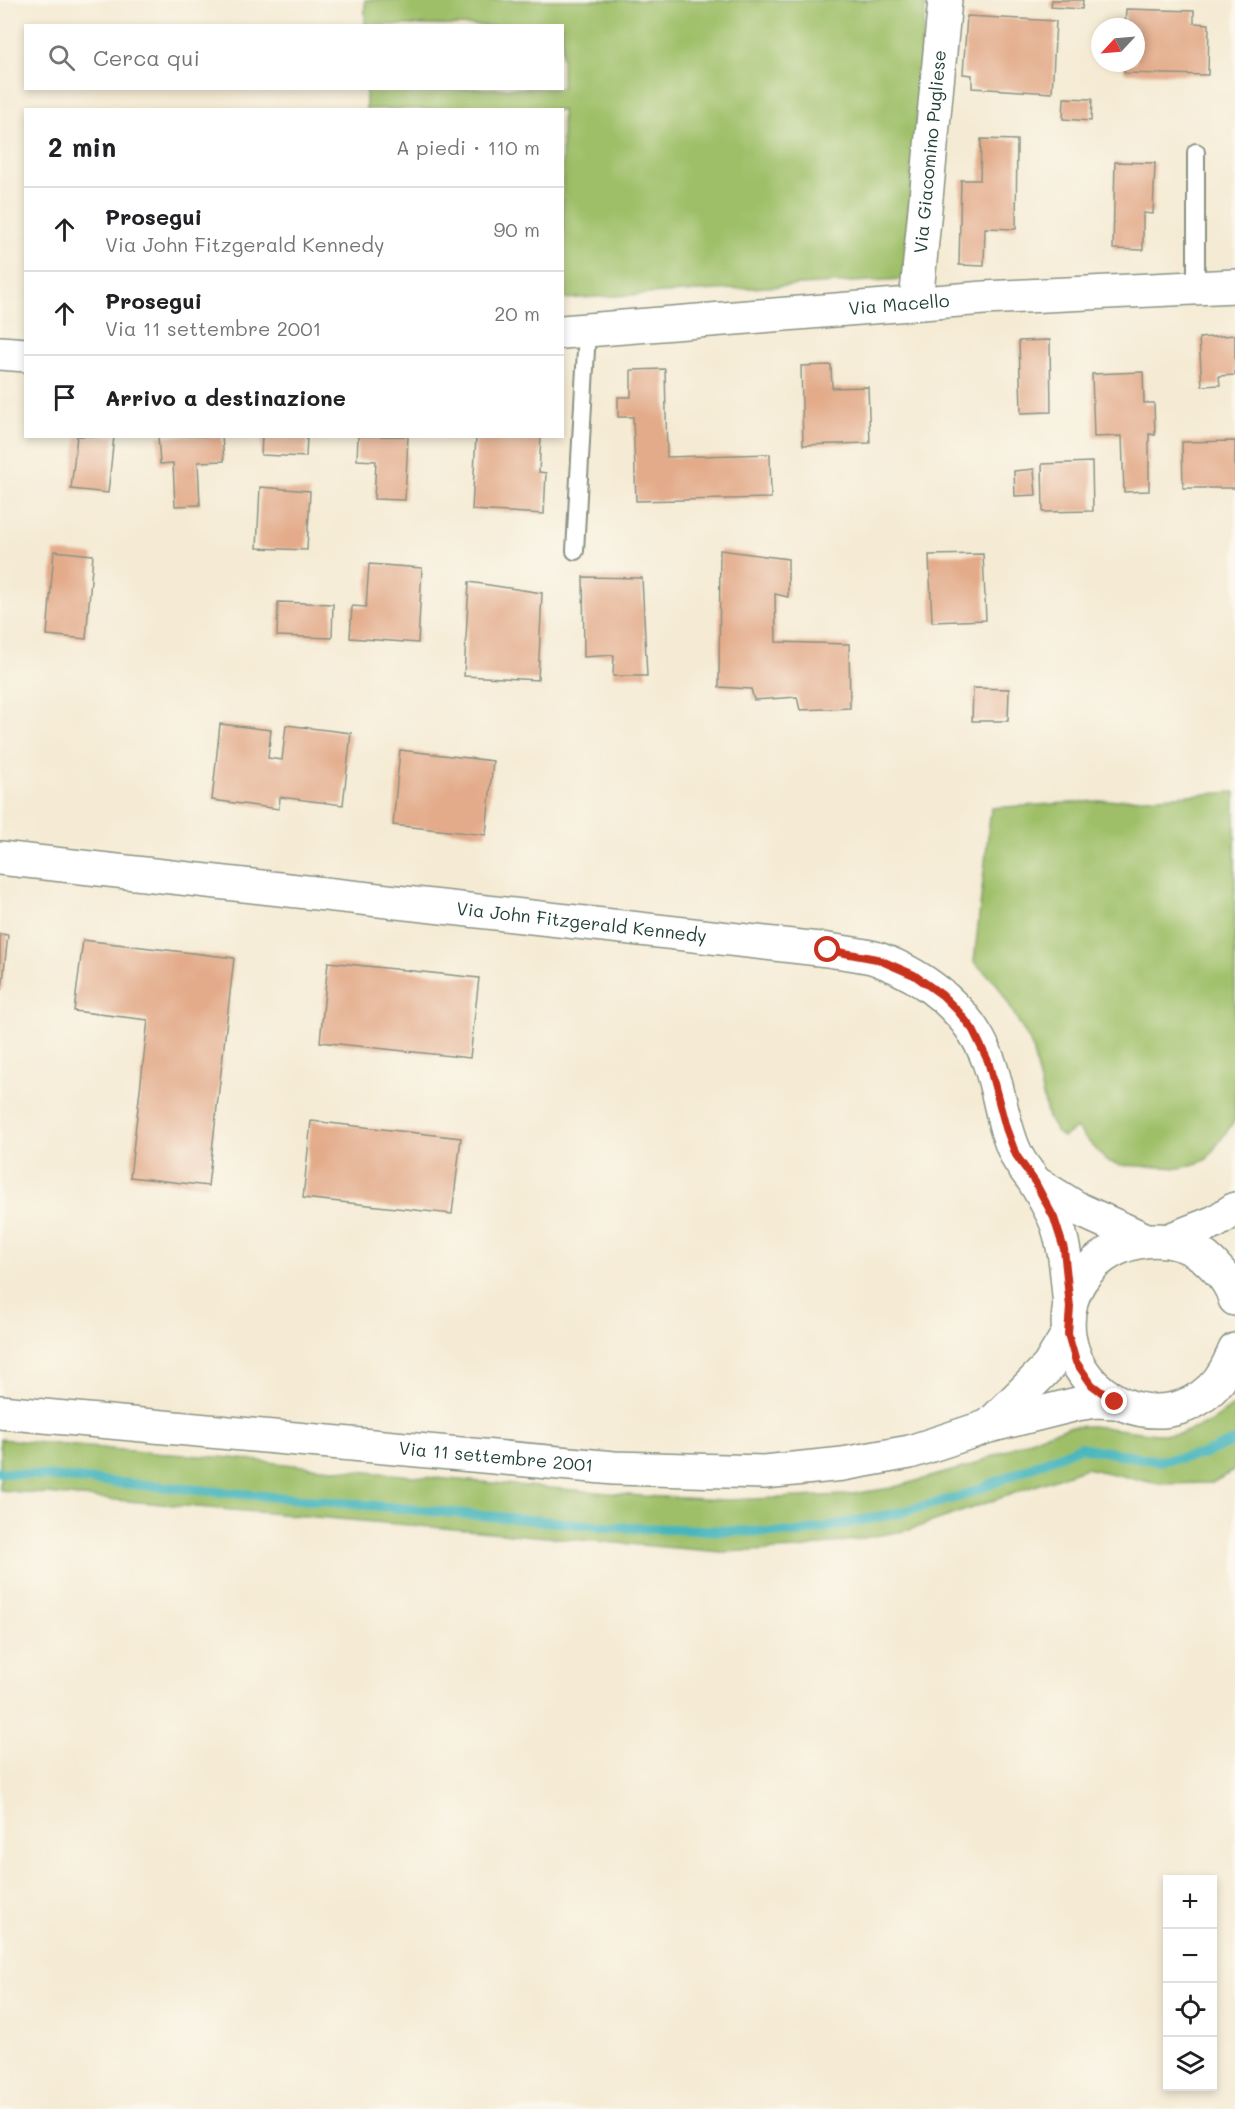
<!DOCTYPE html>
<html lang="it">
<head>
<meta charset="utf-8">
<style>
	:root { --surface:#fff; --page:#f6f6f6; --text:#202124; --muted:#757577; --line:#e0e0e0 }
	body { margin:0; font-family:Mali,sans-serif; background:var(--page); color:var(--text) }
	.controls { position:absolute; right:18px; bottom:18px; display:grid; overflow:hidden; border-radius:0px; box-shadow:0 3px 9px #0003 }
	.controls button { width:54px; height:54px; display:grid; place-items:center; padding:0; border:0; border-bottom:2px solid var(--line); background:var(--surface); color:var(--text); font:30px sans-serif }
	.compass { position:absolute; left:1091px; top:18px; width:54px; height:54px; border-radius:50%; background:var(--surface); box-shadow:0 3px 9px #0003; rotate:244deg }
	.stop { position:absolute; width:18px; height:18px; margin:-14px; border:4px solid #c8321e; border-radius:50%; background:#fff }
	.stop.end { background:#c8321e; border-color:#fff; box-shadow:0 2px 6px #0008 }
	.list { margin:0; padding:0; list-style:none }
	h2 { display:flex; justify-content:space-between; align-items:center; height:78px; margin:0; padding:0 24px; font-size:26px }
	h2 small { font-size:20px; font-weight:400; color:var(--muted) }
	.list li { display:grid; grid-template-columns:39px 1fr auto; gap:18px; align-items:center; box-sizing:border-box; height:84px; padding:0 24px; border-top:2px solid var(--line) }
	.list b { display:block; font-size:22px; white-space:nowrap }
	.list p { margin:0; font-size:20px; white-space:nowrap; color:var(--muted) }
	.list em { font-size:20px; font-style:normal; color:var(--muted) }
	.icon { flex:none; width:33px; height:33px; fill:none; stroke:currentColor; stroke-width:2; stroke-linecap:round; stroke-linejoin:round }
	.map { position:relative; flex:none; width:1235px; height:2109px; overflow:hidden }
	.search { position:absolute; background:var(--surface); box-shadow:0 3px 9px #0003; left:24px; top:24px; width:540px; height:66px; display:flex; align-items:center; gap:15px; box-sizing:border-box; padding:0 21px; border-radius:0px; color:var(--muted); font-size:22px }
	.panel { position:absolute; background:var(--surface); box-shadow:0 3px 9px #0003; left:24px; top:108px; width:540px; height:330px; border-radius:0px }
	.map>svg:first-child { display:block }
</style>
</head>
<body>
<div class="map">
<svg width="1235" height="2109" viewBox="0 0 1235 2109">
	<rect width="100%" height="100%" fill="#fbf7ec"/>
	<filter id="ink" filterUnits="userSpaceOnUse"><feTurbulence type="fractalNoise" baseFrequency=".0167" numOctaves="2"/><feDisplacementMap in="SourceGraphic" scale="12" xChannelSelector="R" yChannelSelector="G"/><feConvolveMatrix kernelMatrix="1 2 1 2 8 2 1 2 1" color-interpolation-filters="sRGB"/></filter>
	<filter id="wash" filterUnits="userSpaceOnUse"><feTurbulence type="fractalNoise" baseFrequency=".008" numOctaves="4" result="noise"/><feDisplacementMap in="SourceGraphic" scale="24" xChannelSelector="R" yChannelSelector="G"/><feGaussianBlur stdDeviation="1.35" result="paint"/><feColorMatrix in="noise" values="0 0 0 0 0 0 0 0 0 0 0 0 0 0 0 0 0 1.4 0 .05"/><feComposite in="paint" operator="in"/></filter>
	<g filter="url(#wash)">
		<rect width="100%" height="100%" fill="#f5ebd4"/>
		<path fill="#9ebf68" stroke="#5e7e4e" stroke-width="1.5" d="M 365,0 L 926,0 L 904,279 L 563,299 L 562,110 L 366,109 L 366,89 L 562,88 L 562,26 L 365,25 Z
			M 1235,792 L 1235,1120 L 1206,1160 L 1182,1168 L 1120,1165 L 1107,1161 L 1076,1128 L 1063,1137 L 1057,1133 L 1048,1118 L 1031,1044 L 997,984 L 974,962 L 991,808 Z
			M 1235,1405 L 1235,1470 L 1212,1483 L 1159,1484 L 1086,1468 L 909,1530 L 800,1549 L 722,1552 L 0,1490 L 0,1439 L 154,1453 L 233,1458 L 311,1467 L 642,1496 L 727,1500 L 846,1495 L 891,1488 L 970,1466 L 1040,1436 L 1068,1427 L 1092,1426 L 1156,1434 L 1180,1434 L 1209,1423 Z"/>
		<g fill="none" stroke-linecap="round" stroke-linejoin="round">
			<path stroke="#47b6bc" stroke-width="10" d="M 0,1472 L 609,1527 L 797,1533 L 898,1513 L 962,1496 L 1080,1447 L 1158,1461 L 1200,1455 L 1235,1441"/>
		</g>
		<g id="blocks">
			<path fill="#e3ab8a" d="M 1052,0 L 1083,0 L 1082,9 L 1051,7 Z
				M 1126,9 L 1194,11 L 1194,23 L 1209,24 L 1208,75 L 1124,73 L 1124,63 L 1136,63 L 1136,27 L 1125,27 Z
				M 967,16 L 1056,21 L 1052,93 L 972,88 L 972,75 L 963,74 Z
				M 1064,98 L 1092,99 L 1091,121 L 1063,119 Z
				M 981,139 L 1017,140 L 1016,229 L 985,228 L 984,266 L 959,265 L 961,180 L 980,180 Z
				M 1115,162 L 1155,163 L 1153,214 L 1143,213 L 1143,250 L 1113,249 Z
				M 1235,335 L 1235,375 L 1219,376 L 1220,385 L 1202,386 L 1199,338 Z
				M 1050,340 L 1051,412 L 1021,413 L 1019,341 Z
				M 831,365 L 832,388 L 868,387 L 870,443 L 803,445 L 801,366 Z
				M 665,369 L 667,457 L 770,454 L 771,498 L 636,501 L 633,417 L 618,417 L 618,397 L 631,397 L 631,370 Z
				M 1143,372 L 1144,403 L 1154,403 L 1155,435 L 1149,434 L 1149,491 L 1124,492 L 1122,436 L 1094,437 L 1092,374 Z
				M 77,436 L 114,436 L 108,493 L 71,489 Z
				M 158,436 L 222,436 L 224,461 L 198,462 L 200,505 L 175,506 L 173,463 L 160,464 Z
				M 262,436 L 307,436 L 306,457 L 261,455 Z
				M 358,436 L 408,436 L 405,500 L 374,499 L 376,461 L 357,460 Z
				M 476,436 L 541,436 L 539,472 L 546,473 L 544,514 L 472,510 Z
				M 1235,441 L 1235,488 L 1183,488 L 1182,442 Z
				M 1092,462 L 1093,511 L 1043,512 L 1042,464 Z
				M 1034,469 L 1036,495 L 1015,496 L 1014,471 Z
				M 260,487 L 310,491 L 307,550 L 257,548 Z
				M 720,550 L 788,559 L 788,597 L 775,594 L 776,642 L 849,644 L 850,708 L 800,710 L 797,697 L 754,700 L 751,689 L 719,687 Z
				M 54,551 L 93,555 L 86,639 L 47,635 Z
				M 983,554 L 986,620 L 932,622 L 929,555 Z
				M 369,564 L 422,568 L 418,643 L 350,638 L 352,606 L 366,607 Z
				M 583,577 L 642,578 L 647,676 L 613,676 L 614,655 L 584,657 Z
				M 469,582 L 542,593 L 538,680 L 464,676 Z
				M 278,602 L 333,604 L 332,638 L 277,636 Z
				M 973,688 L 1009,689 L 1008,721 L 972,721 Z
				M 220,724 L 271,730 L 268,758 L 282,760 L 286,725 L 351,733 L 343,805 L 280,797 L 279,809 L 212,800 Z
				M 400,750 L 493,761 L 486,835 L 393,825 Z
				M 0,934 L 8,935 L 2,989 L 0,989 Z
				M 83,940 L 234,958 L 208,1186 L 130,1177 L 148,1020 L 74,1011 Z
				M 328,962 L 479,978 L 470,1058 L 320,1042 Z
				M 311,1121 L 461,1138 L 452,1214 L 303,1198 Z"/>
		</g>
	</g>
	<g filter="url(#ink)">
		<use href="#blocks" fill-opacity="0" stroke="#8a9484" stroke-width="1.5"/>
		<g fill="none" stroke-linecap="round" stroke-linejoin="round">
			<g stroke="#8a9484" stroke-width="20">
				<path id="lane" d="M 1196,152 L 1196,288
					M 575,551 L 587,331"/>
			</g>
			<g stroke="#8a9484" stroke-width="36">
				<g id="street">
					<path id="s1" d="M 916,303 L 945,0"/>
					<path id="s2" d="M 562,332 L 984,298 L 1235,286"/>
					<path d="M 0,353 L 26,355"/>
					<path id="s3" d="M 0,858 L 828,950 C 845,953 863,954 878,959 C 927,977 971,1012 989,1062 C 1000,1092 1002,1125 1016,1154 C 1020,1164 1028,1172 1034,1181 C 1041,1192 1048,1205 1054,1217 C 1066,1244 1067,1277 1070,1307"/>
					<path d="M 1036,1183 L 1080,1210 L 1144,1239"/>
				</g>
			</g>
			<g stroke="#8a9484" stroke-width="36">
				<g id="secondary">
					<path d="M 1169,1240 L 1215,1222 L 1235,1209"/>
					<path d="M 1235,1299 C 1232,1287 1224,1276 1216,1268 C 1162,1207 1058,1254 1069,1335 C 1077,1401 1161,1437 1211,1389 C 1223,1378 1229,1364 1235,1350"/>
					<path id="s4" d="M 0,1412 L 614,1468 L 764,1472 L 843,1464 L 910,1452 L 989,1426 L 1077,1404 L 1097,1401 L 1115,1402"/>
					<path d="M 990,1425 L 1048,1367 L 1068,1334"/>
				</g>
			</g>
			<use href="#lane" stroke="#fff" stroke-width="16"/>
			<use href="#street" stroke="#fff" stroke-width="33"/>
			<use href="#secondary" stroke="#fff" stroke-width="33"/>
		</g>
	</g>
	<g fill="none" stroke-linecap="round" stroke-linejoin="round" filter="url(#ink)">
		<path stroke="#c8321e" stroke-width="8" d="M 828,950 L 877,959 L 914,975 L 942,995 L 958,1011 L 973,1030 L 988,1061 L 1006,1128 L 1016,1155 L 1035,1182 L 1054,1218 L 1064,1249 L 1070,1307 L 1068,1334 L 1076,1362 L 1092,1385 L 1115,1402"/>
	</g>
	<g text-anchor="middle" stroke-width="4.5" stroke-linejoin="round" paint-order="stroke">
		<g font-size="18" fill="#1f3d34" stroke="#fbf7ec">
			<text dy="6" stroke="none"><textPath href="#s1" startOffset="152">Via Giacomino Pugliese</textPath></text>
			<text dy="6" stroke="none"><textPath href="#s2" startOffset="338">Via Macello</textPath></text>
			<text dy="6" stroke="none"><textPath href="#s3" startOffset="585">Via John Fitzgerald Kennedy</textPath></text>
			<text dy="6" stroke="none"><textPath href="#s4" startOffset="498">Via 11 settembre 2001</textPath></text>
		</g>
	</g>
</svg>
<div class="controls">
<button>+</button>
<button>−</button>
<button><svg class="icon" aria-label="locate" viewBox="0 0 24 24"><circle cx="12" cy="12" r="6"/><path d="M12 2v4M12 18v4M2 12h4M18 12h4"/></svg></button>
<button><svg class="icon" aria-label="layers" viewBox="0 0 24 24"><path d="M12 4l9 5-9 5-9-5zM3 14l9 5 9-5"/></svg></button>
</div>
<svg class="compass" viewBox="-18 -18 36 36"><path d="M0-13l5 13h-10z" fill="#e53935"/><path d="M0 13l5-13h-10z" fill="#757577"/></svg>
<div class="stop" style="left:828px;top:950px"></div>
<div class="stop end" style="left:1115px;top:1402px"></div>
<div class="search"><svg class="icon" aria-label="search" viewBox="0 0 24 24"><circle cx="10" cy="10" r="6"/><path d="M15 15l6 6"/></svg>Cerca qui</div>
<section class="panel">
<h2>2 min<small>A piedi · 110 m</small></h2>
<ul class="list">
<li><svg class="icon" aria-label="ahead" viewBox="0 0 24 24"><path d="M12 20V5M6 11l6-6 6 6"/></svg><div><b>Prosegui</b><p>Via John Fitzgerald Kennedy</p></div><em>90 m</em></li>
<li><svg class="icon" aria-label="ahead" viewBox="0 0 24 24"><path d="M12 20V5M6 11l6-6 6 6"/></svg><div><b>Prosegui</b><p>Via 11 settembre 2001</p></div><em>20 m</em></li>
<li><svg class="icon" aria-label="arrive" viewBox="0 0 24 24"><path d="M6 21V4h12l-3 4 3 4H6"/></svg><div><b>Arrivo a destinazione</b></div></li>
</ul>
</section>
</div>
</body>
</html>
